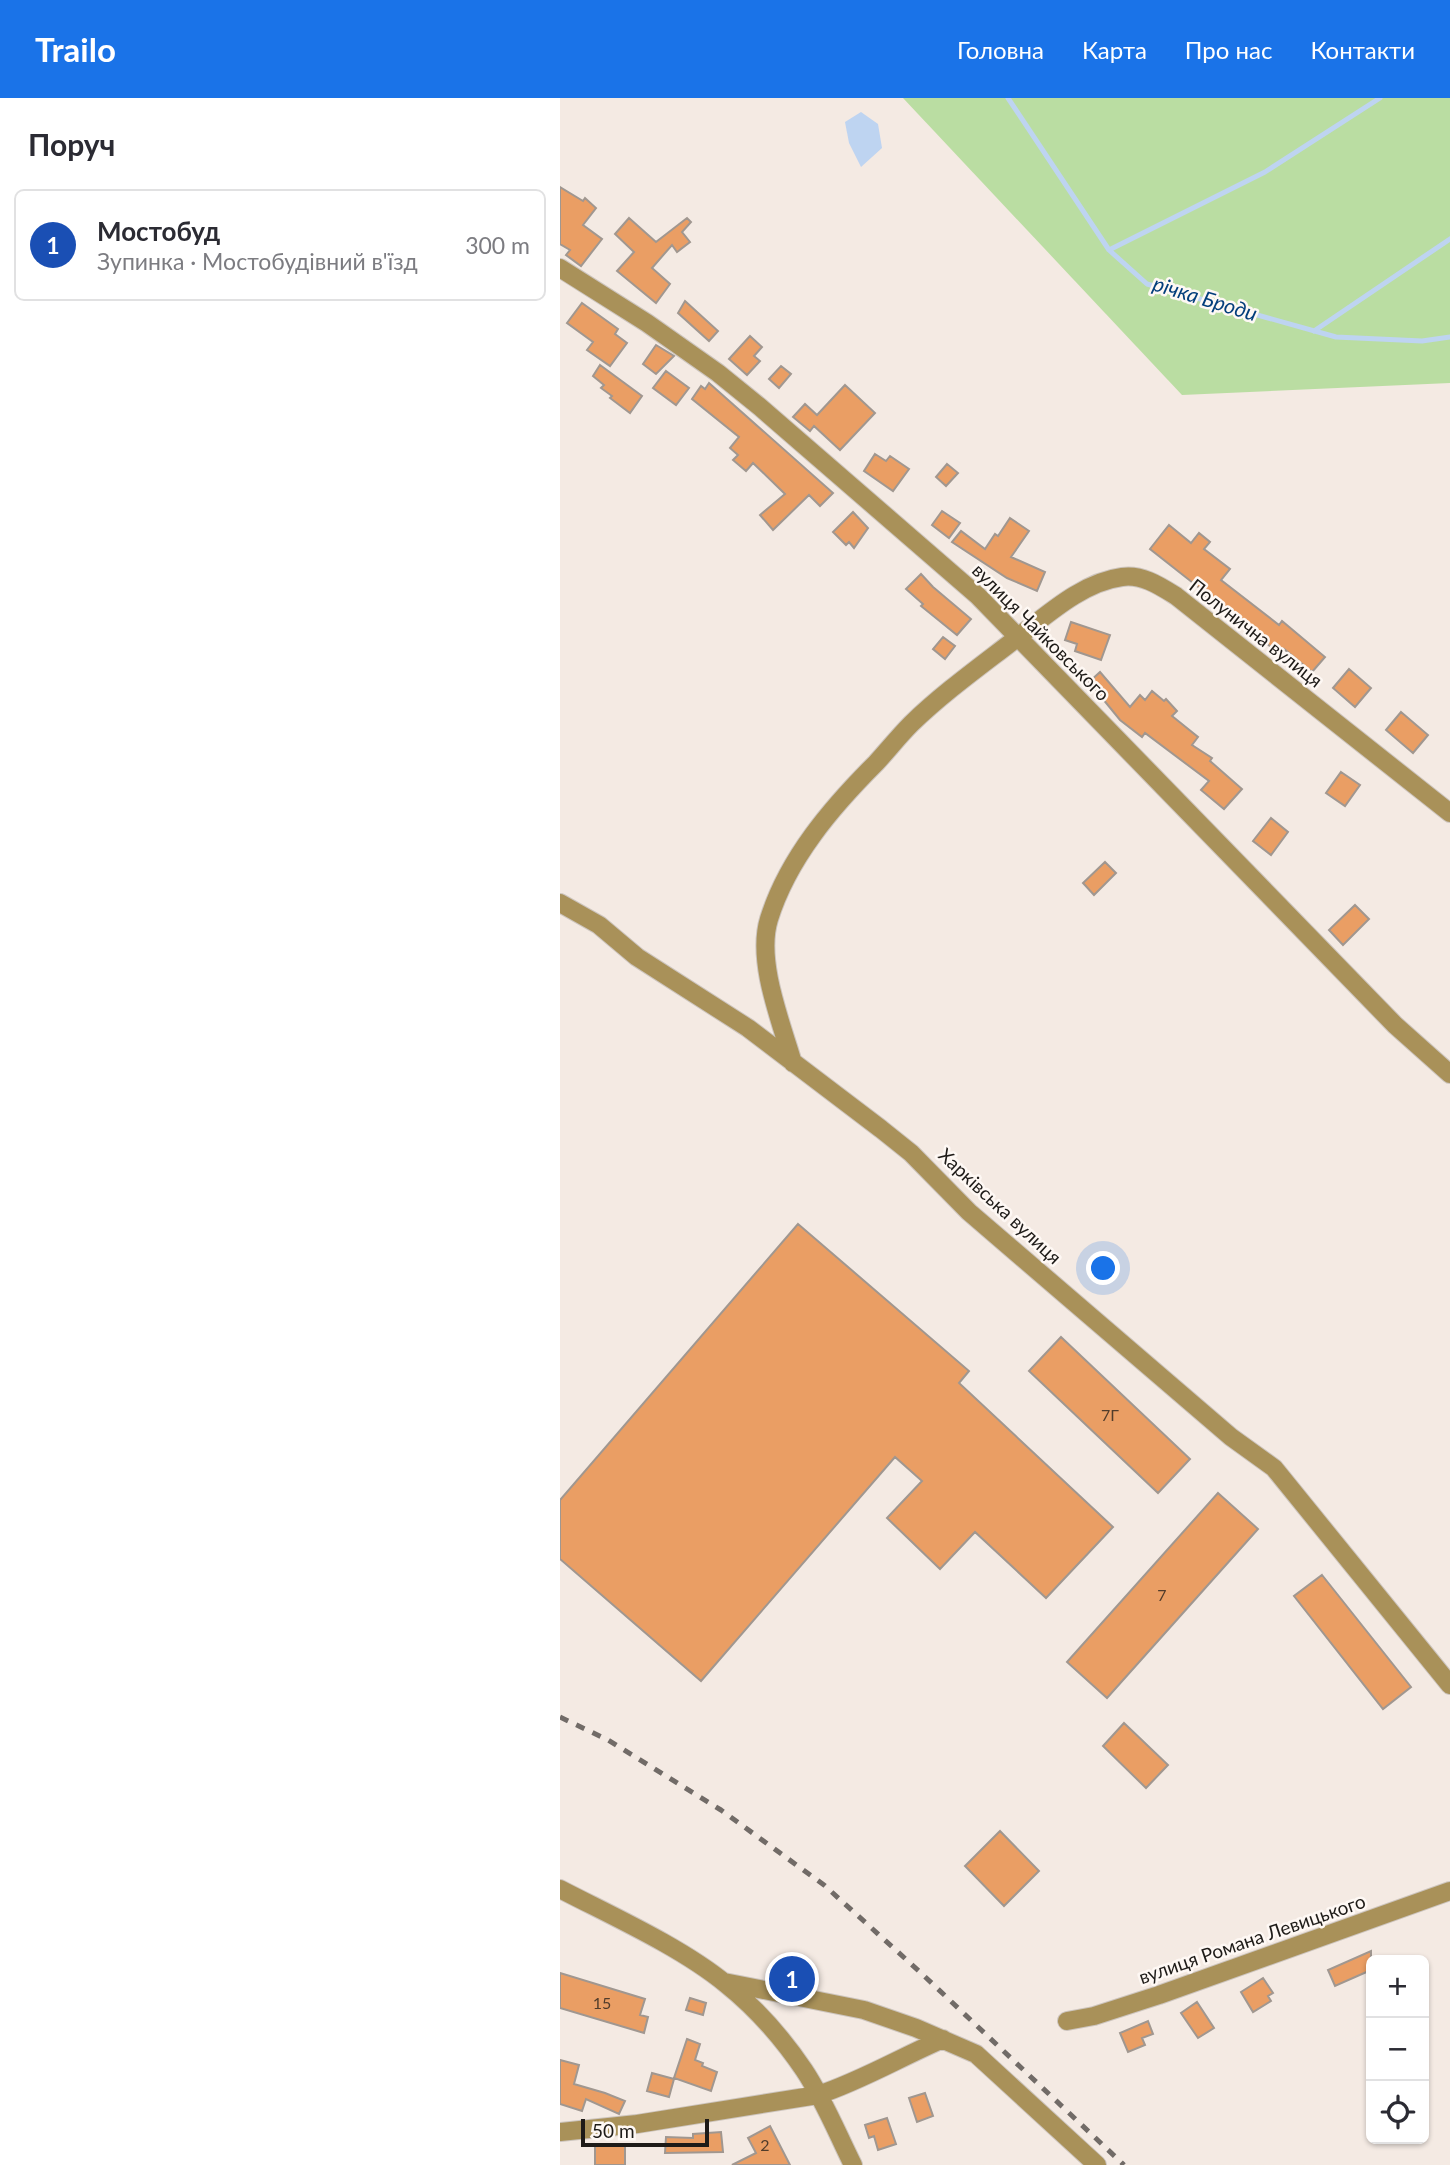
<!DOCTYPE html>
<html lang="uk">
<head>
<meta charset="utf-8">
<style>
	:root { --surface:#fff; --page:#f2f2f3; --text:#2b2b33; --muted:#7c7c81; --line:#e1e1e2; --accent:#1a73e8 }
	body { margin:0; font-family:Lato,sans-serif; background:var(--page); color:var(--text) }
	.controls { position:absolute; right:21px; bottom:21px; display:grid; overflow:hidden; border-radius:10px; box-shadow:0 2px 5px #0004 }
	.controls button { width:63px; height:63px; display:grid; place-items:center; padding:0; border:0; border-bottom:2px solid var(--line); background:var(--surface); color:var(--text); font:35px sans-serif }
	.scale { position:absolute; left:21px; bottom:18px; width:128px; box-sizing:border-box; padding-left:7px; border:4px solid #1e1b18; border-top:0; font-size:19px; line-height:24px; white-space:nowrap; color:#1e1b18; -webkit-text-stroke:5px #fef8f4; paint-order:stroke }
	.you { position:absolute; left:544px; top:1171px; width:24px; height:24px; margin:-18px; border:5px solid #fff; border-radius:50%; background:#1a73e8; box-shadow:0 0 0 10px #1a73e833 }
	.badge { display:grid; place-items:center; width:46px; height:46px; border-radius:50%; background:var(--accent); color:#fff; font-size:23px; font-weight:700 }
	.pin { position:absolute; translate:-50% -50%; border:4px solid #fff; box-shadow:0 2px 7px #0006 }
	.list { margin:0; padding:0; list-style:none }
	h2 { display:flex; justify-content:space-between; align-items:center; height:91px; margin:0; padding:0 28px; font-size:30px }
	h2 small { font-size:23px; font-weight:400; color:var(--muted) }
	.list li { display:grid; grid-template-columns:46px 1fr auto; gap:21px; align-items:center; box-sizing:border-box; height:112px; margin:0 14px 14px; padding:0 14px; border:2px solid var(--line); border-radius:10px }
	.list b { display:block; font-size:26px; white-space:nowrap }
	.list p { margin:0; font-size:23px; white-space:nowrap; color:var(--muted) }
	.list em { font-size:23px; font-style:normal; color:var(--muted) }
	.icon { flex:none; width:38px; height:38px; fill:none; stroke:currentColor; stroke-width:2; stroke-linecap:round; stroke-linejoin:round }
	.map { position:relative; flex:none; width:890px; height:2067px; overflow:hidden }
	header { display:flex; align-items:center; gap:42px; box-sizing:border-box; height:98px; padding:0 35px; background:var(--accent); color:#fff }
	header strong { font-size:33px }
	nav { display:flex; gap:38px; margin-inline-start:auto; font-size:24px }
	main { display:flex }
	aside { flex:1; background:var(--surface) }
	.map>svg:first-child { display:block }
</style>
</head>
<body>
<header>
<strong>Trailo</strong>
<nav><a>Головна</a><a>Карта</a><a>Про нас</a><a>Контакти</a></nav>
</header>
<main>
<aside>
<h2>Поруч<small></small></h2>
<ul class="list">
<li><span class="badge" style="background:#1a4fb4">1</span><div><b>Мостобуд</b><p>Зупинка · Мостобудівний в'їзд</p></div><em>300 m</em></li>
</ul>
</aside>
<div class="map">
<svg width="890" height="2067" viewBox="0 0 890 2067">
	<rect width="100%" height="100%" fill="#f4eae3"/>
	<path fill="#badda2" d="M 343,0 L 890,0 L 890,285 L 622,297 Z"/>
	<path fill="#bed4f1" d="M 301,14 L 318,26 L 322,50 L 301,69 L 289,45 L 285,24 Z"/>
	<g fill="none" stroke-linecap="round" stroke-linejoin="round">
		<path stroke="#bed4f1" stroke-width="5" d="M 448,0 L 549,152 L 587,186 L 776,239 L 862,243 L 890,239
			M 549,152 L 705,74 L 820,0
			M 754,233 L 890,141"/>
	</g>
	<path fill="#ea9e64" stroke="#a09790" stroke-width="2" d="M 0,89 L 23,103 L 25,100 L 36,110 L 23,127 L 42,141 L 21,168 L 6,157 L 10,152 L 0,146 Z
		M 69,120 L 96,144 L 127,120 L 131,124 L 122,134 L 130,144 L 117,154 L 112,147 L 92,170 L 110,186 L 96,205 L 57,173 L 74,154 L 55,136 Z
		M 125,203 L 158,233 L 149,243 L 118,215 Z
		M 22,205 L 58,231 L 55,236 L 67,245 L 50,268 L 27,252 L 33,244 L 7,225 Z
		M 190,238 L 202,249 L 194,258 L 200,263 L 187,277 L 169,261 Z
		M 96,247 L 114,258 L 96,276 L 83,266 Z
		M 40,267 L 82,298 L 70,315 L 50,300 L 52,298 L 41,290 L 44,287 L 33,278 Z
		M 221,268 L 231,276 L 219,290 L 209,281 Z
		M 106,273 L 129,290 L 116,307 L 93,290 Z
		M 149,285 L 273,395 L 260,408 L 249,397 L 213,432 L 200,417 L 225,396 L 193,365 L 186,373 L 173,362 L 178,357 L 170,350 L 179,339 L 132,301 L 141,288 L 145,291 Z
		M 285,287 L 315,315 L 280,352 L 254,328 L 250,333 L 233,319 L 245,306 L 257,317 Z
		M 315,356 L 326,363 L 330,358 L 349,371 L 333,393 L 304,373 Z
		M 387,366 L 398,375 L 386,388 L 376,379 Z
		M 382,413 L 400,425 L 389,440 L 372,427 Z
		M 293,414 L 308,430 L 294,450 L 289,444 L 286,447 L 273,434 Z
		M 450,420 L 469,433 L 451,459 L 485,474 L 477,493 L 447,480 L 392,444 L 401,433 L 425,451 L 435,436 L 438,438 Z
		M 609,427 L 631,445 L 639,435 L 650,444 L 644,451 L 670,471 L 661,482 L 719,527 L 722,523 L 765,559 L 752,574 L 724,551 L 720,556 L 640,494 L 642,492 L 590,451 Z
		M 361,476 L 373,489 L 411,521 L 397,537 L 361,508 L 363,506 L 346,491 Z
		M 511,524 L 550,537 L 541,562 L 515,553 L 517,546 L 505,542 Z
		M 383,539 L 395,548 L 385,561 L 373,551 Z
		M 789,571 L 811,590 L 795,609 L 773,590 Z
		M 540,574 L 570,609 L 580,597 L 585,602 L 592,593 L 604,603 L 606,601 L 617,613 L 612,618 L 638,639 L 632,647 L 652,660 L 650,663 L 682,691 L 664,711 L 641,692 L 649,683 L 585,635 L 582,639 L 560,622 L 529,584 Z
		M 841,614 L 868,637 L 853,655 L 826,632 Z
		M 781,674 L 800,687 L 785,708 L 766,695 Z
		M 711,720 L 728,734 L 711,757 L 693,743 Z
		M 545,764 L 556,775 L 534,797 L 523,785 Z
		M 795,807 L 809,821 L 783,847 L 769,832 Z
		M 238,1126 L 409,1273 L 399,1285 L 553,1429 L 486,1500 L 415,1434 L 380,1471 L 327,1420 L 362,1383 L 335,1359 L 141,1583 L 0,1461 L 0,1402 Z
		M 501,1239 L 630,1361 L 598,1395 L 469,1273 Z
		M 658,1395 L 698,1431 L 547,1600 L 507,1564 Z
		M 762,1477 L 851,1589 L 823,1611 L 734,1498 Z
		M 564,1625 L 608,1667 L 586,1690 L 543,1648 Z
		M 440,1733 L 479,1773 L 444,1808 L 405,1768 Z
		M 811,1853 L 811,1872 L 775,1888 L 768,1872 Z
		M 0,1875 L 85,1901 L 80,1917 L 88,1919 L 84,1935 L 0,1910 Z
		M 703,1880 L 713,1895 L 708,1898 L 711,1903 L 693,1914 L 681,1894 Z
		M 130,1900 L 146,1905 L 143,1917 L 126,1912 Z
		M 637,1904 L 654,1930 L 638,1940 L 621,1915 Z
		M 588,1923 L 593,1936 L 582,1940 L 585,1947 L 568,1954 L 560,1935 Z
		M 127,1941 L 140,1946 L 135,1962 L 143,1965 L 142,1968 L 157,1974 L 151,1993 L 114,1980 Z
		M 0,1962 L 19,1967 L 14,1986 L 45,1995 L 65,2003 L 59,2016 L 26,2001 L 22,2013 L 0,2006 Z
		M 92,1975 L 114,1981 L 109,1999 L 87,1993 Z
		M 365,1995 L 373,2018 L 357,2024 L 349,2000 Z
		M 327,2020 L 336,2046 L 318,2052 L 314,2038 L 309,2040 L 305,2027 Z
		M 210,2028 L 230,2067 L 172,2067 L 196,2055 L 188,2040 Z
		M 161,2034 L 163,2054 L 105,2055 L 106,2039 L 133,2040 L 133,2036 Z
		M 35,2046 L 65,2047 L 65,2067 L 35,2067 Z"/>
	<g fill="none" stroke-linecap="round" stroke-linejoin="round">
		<g stroke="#cdc5be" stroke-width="20">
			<path id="minor" d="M 0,170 L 87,225 L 158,275 L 200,309 L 418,498 L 835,927 L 890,976
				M 0,805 L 39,827 L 77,859 L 188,930 L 321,1031 L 351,1055 L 409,1114 L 671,1339 L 714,1370 L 890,1587
				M 233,965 C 221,924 196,863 209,821 C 228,760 272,709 316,665 C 328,652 339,638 351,626 C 384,594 422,567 458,539 C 488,516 523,484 562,479 C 582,476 600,488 616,498 L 890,715
				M 0,1791 C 52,1818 121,1849 166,1886 C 196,1910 223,1941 244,1972 C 264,2002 277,2035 293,2067
				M 164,1884 L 304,1912 L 356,1930 L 416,1956 L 537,2067
				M 507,1923 L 534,1918 L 599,1897 L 890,1793
				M 0,2034 L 77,2026 L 258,1997 C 301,1983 341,1959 383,1941"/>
		</g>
		<use href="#minor" stroke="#a99159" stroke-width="18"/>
		<path stroke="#716b67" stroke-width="5" stroke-dasharray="9 9" stroke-linecap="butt" d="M 0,1619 L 48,1642 L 161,1712 L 264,1787 L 360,1874 L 564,2067"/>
	</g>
	<g text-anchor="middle" stroke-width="5" stroke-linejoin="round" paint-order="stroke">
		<g font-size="16" fill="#513c2b">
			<text x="550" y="1323">7Г</text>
			<text x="602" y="1503">7</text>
			<text x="42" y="1911">15</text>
			<text x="205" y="2053">2</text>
		</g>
		<g font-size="19" fill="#1e1b18" stroke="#fef8f4">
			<text transform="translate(481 534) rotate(45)" y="7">вулиця Чайковського</text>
			<text transform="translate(696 535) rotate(38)" y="7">Полунична вулиця</text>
			<text transform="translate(440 1108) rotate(43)" y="7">Харківська вулиця</text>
			<text transform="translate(692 1841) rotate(-19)" y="7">вулиця Романа Левицького</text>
		</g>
		<g font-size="21" font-style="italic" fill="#033e7b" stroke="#fef8f4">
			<text transform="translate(645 201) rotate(17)" y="7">річка Броди</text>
		</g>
	</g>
</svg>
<div class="controls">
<button>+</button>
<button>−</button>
<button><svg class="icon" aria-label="locate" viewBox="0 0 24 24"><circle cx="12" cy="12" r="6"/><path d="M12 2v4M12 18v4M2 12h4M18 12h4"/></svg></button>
</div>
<div class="scale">50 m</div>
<div class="you"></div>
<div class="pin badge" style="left:232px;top:1881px;background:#1a4fb4">1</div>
</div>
</main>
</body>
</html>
